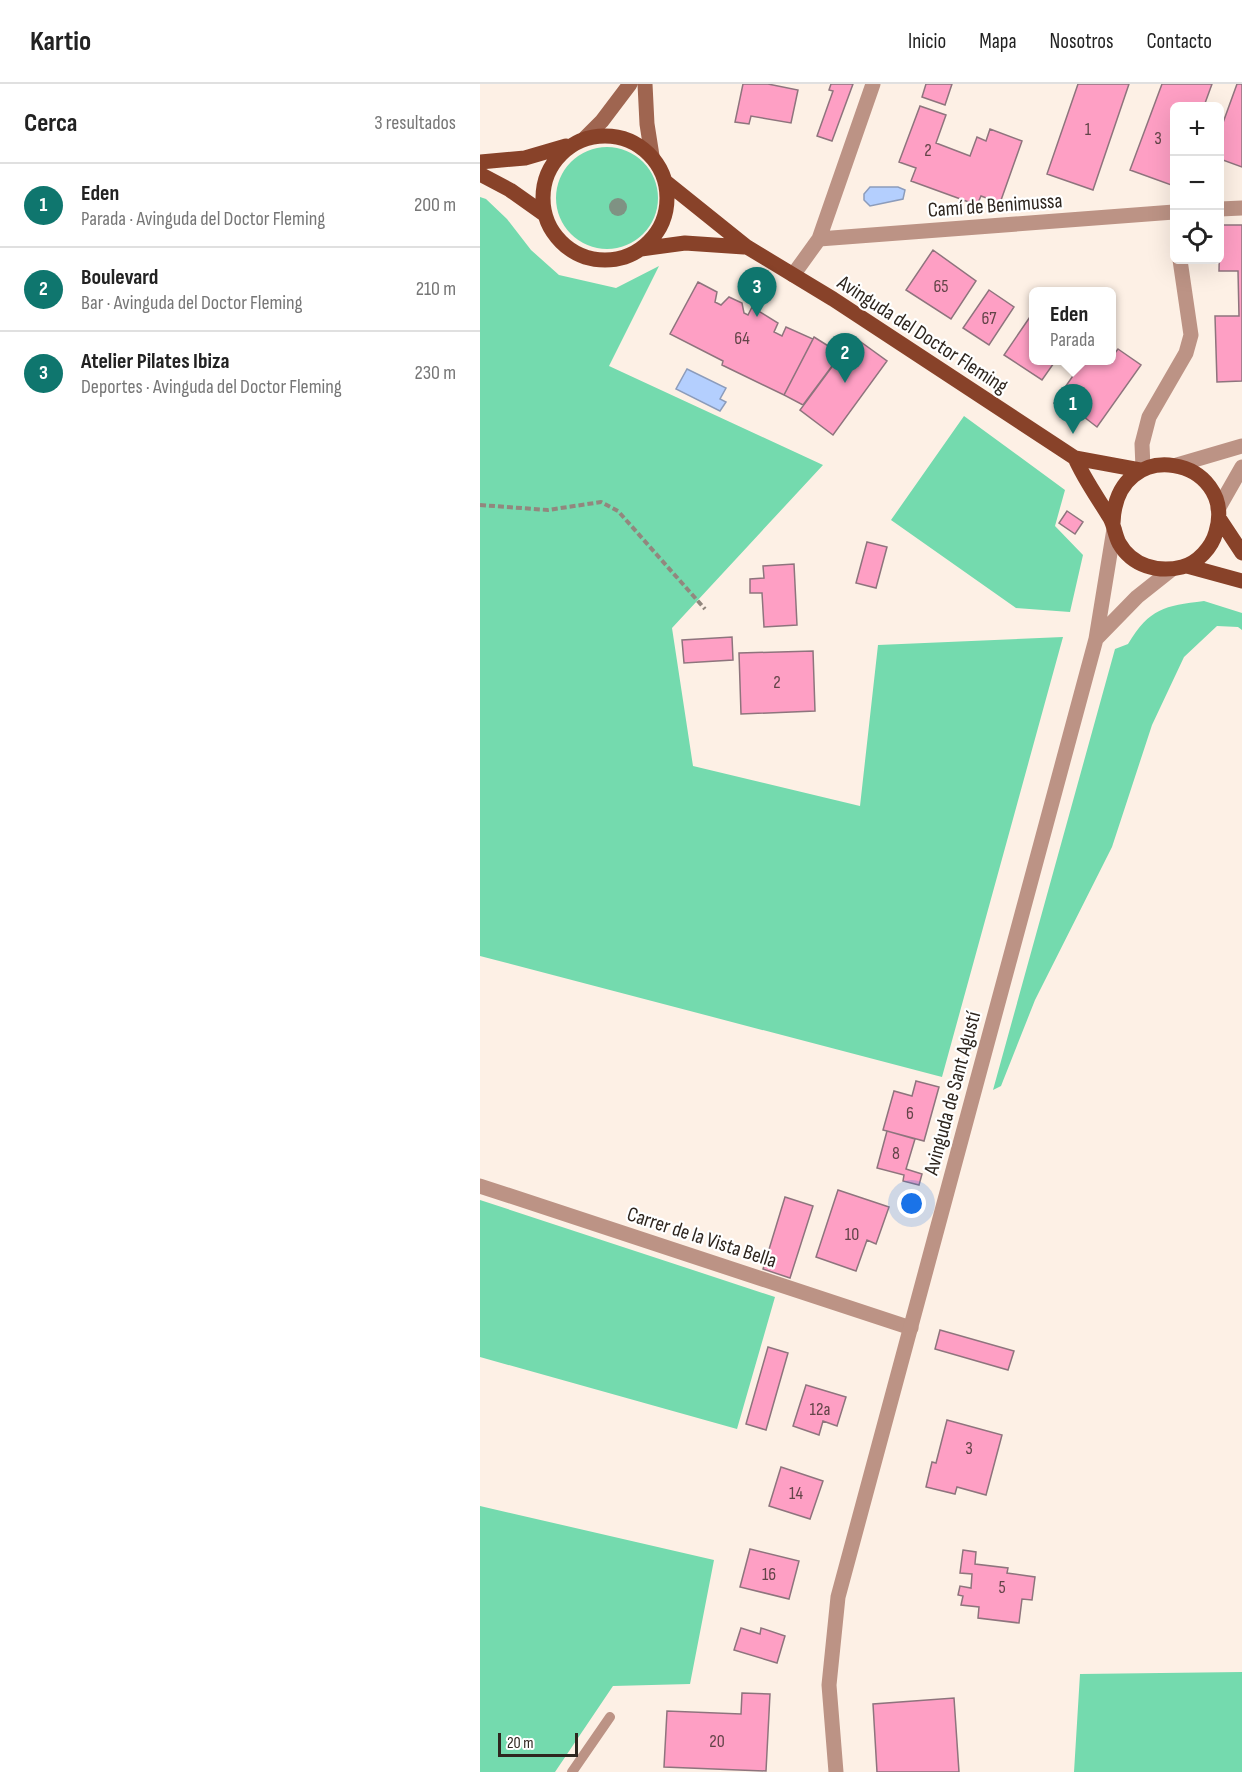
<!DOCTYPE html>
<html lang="es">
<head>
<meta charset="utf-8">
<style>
	:root { --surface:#fff; --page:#f6f6f6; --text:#222; --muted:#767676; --line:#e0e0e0; --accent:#0f766e }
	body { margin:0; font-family:"Sofia Sans Condensed",sans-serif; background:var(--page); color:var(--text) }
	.controls { position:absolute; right:18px; top:18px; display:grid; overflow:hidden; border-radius:9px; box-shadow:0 6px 24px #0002 }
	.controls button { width:54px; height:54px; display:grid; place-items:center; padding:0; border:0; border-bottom:2px solid var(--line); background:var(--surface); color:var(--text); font:30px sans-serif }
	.scale { position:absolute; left:18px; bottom:15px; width:80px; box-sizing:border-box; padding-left:6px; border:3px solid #2e261f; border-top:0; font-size:16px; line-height:21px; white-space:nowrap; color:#2e261f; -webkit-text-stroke:4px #fff; paint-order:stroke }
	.you { position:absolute; left:432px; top:1120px; width:21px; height:21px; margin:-15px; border:4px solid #fff; border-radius:50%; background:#1a73e8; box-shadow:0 0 0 9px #1a73e833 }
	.badge { display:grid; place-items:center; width:39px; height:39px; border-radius:50%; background:var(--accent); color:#fff; font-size:20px; font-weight:700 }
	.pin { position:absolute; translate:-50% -50px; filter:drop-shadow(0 2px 3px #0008) }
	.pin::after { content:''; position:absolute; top:32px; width:21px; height:18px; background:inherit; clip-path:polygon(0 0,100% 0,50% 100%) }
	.popup { position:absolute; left:549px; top:203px; width:87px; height:78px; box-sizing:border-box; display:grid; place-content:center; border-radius:9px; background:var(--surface); filter:drop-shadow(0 2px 4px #0005); font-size:20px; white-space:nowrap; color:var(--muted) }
	.popup b { font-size:22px; color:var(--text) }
	.popup::after { content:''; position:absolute; left:50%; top:100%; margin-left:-12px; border:12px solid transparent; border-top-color:var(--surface) }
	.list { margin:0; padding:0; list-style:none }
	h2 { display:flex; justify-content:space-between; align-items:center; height:78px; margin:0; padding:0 24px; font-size:26px }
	h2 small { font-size:20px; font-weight:400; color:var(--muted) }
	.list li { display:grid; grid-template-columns:39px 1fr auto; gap:18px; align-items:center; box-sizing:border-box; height:84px; padding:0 24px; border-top:2px solid var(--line) }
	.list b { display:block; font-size:22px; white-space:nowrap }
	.list p { margin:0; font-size:20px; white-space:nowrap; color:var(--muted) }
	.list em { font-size:20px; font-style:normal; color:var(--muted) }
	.icon { flex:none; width:33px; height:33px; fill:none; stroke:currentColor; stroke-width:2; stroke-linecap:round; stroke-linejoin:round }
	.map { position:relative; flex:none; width:762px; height:1688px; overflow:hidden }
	header { display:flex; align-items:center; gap:36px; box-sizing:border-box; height:84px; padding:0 30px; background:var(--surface); border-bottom:2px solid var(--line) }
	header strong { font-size:28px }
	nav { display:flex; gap:33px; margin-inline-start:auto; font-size:21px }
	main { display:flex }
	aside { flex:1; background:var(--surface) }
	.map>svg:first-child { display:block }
</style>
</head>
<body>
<header>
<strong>Kartio</strong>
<nav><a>Inicio</a><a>Mapa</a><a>Nosotros</a><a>Contacto</a></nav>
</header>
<main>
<aside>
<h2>Cerca<small>3 resultados</small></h2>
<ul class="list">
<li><span class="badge">1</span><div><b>Eden</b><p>Parada · Avinguda del Doctor Fleming</p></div><em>200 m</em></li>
<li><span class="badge">2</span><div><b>Boulevard</b><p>Bar · Avinguda del Doctor Fleming</p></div><em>210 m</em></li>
<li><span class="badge">3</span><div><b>Atelier Pilates Ibiza</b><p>Deportes · Avinguda del Doctor Fleming</p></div><em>230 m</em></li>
</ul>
</aside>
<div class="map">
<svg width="762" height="1688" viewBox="0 0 762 1688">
	<rect width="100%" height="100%" fill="#fdf0e5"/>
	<path fill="#74daae" d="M76 114a51 51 0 1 1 102 0a51 51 0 1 1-102 0Z
		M 0,113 L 6,115 L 27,135 L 51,166 L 79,191 L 136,204 L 179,182 L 129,282 L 343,381 L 192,544 L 213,682 L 380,722 L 398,561 L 583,553 L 462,993 L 0,872 Z
		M 484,332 L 585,406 L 575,442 L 603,471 L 590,528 L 536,524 L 411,436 Z
		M 724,517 L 762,529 L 762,546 L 758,543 L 737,542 L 704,573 L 672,641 L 632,763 L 555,916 L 521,1002 L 513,1006 L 635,565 L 648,560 C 670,524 684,522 724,517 Z
		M 0,1116 L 295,1213 L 257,1345 L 0,1273 Z
		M 0,1422 L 234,1476 L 210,1600 L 133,1602 L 75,1688 L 0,1688 Z
		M 762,1588 L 762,1688 L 594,1688 L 600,1590 Z"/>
	<path fill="#b4cffe" stroke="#8c9cbb" stroke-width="1.5" d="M 390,103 L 418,103 L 425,106 L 423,115 L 390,122 L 384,116 L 384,110 Z
		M 207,285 L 246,304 L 240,315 L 246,318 L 240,327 L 196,305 Z"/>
	<path fill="#fe9fc4" stroke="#8e747d" stroke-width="1.5" d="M 263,0 L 288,0 L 318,6 L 311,39 L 271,32 L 269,40 L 255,38 Z
		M 351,0 L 373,0 L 352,57 L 337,52 L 353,7 L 349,6 Z
		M 446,0 L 472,0 L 465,21 L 442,13 Z
		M 598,0 L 649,0 L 613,106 L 567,90 Z
		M 682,0 L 732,0 L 724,22 L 694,22 L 694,102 L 650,86 Z
		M 757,0 L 762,0 L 762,83 L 740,75 L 740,47 Z
		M 440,22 L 466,31 L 456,59 L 490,72 L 497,53 L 506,57 L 510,45 L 542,57 L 520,119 L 501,112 L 497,121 L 431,97 L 436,84 L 419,78 Z
		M 740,141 L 762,141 L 762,297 L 737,298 L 735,232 L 759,232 L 758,187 L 739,187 Z
		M 453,166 L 496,197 L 471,235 L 426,206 Z
		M 218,198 L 237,208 L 235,218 L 241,221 L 249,213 L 262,219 L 264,229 L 268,231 L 272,223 L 298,239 L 294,248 L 302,252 L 306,243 L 333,255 L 304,311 L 242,281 L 243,277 L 190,250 Z
		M 509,206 L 534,223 L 509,261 L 483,244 Z
		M 554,227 L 554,276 L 576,276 L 562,296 L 524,271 Z
		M 334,253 L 361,270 L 323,321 L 304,311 Z
		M 374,253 L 407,277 L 353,351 L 320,326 Z
		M 638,265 L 661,281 L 617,343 L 595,326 L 592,331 L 574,319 L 604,276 L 632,276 L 632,267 L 635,269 Z
		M 587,427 L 603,438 L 595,450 L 579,439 Z
		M 387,458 L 407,463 L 396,504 L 376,499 Z
		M 314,480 L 317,541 L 284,543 L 282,509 L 270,509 L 270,495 L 284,494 L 283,482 Z
		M 252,553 L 253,576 L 204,579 L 202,556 Z
		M 333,567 L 335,627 L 261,630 L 259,569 Z
		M 436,997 L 459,1003 L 444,1057 L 403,1046 L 414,1007 L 432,1012 Z
		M 407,1047 L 435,1055 L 426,1085 L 442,1090 L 439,1101 L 423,1097 L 424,1091 L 397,1084 Z
		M 358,1106 L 409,1123 L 396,1160 L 387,1156 L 376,1187 L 336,1173 Z
		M 305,1113 L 333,1122 L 310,1194 L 283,1185 Z
		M 460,1246 L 534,1267 L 528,1286 L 455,1265 Z
		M 288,1263 L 308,1269 L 286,1346 L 266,1340 Z
		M 326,1301 L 366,1313 L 357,1342 L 343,1337 L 339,1351 L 313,1342 Z
		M 467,1336 L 522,1351 L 506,1411 L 477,1403 L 475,1410 L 446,1403 L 452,1378 L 456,1379 Z
		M 301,1383 L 343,1397 L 330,1435 L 289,1422 Z
		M 270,1465 L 319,1477 L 309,1515 L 260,1503 Z
		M 483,1466 L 496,1468 L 495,1480 L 528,1484 L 527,1489 L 555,1493 L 552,1516 L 542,1515 L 539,1539 L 498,1534 L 499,1523 L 481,1521 L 483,1512 L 478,1511 L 480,1502 L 491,1504 L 492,1490 L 480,1489 Z
		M 261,1544 L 280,1550 L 281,1544 L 305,1552 L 297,1579 L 254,1566 Z
		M 262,1609 L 290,1610 L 286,1687 L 184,1683 L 187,1627 L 261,1630 Z
		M 474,1614 L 479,1688 L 397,1688 L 393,1620 Z"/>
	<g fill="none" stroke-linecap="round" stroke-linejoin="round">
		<path stroke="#92877e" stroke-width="4" stroke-dasharray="6 3" stroke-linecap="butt" d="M 0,421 L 68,426 L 121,418 L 138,427 L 225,525"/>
		<path stroke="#bc9385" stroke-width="10" d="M 92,1688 L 130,1633"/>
		<path stroke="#bc9385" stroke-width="15" d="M 740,125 L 762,124
			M 339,155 L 694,128
			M 313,191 L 339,155 L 393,0
			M 663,384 L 662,360 L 669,333 L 706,269 L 711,251 L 700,176
			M 0,1102 L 431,1244"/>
		<path stroke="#bc9385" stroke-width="15" d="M 697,381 L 762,362
			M 738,425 L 762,383
			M 616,555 L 657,513 L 691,486
			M 356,1688 L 349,1601 L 358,1513 L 616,555 L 634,445"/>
		<path stroke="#9f6550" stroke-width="15" d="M 165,0 L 167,40 L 172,72
			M 105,54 L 122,37 L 150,0"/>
		<path stroke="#884229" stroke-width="15" d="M63 114a62 62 0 1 1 124 0a62 62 0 1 1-124 0Z
			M 0,78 L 45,74 L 86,62
			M 0,90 L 30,106 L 64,130
			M 186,98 L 267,163 L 353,215 L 595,374 L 660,386
			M 161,165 L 205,159 L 264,163
			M 595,374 C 604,395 618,414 630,434 C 634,441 635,451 639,459 C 652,482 678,489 702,483 C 718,479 732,463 736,448 C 758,374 636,348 633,439
			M 739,434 L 762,469
			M 707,482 L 762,497"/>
	</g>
	<circle fill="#7f9283" cx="138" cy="123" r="9"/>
	<g text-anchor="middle" stroke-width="4.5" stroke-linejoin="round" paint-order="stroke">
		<g font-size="18" fill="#624448">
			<text x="608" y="51">1</text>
			<text x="678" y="60">3</text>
			<text x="448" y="72">2</text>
			<text x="461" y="208">65</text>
			<text x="509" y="240">67</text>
			<text x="262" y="260">64</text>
			<text x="297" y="604">2</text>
			<text x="430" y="1035">6</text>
			<text x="416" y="1075">8</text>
			<text x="372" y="1156">10</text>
			<text x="340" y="1331">12a</text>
			<text x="489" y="1370">3</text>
			<text x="316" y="1415">14</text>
			<text x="289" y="1496">16</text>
			<text x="522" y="1509">5</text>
			<text x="237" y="1663">20</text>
		</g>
		<g font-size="21" fill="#2e261f" stroke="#fff">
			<text transform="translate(515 121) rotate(-4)" y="7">Camí de Benimussa</text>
			<text transform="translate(443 250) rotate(33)" y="7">Avinguda del Doctor Fleming</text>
			<text transform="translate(472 1009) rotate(-75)" y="7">Avinguda de Sant Agustí</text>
			<text transform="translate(222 1153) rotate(18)" y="7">Carrer de la Vista Bella</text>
		</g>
	</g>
</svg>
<div class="controls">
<button>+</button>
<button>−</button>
<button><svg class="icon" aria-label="locate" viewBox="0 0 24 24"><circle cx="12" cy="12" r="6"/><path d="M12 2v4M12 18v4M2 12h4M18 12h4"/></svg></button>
</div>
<div class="scale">20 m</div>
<div class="you"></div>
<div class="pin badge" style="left:593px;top:350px">1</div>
<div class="popup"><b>Eden</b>Parada</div>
<div class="pin badge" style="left:365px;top:299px">2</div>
<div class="pin badge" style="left:277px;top:233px">3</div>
</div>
</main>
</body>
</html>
